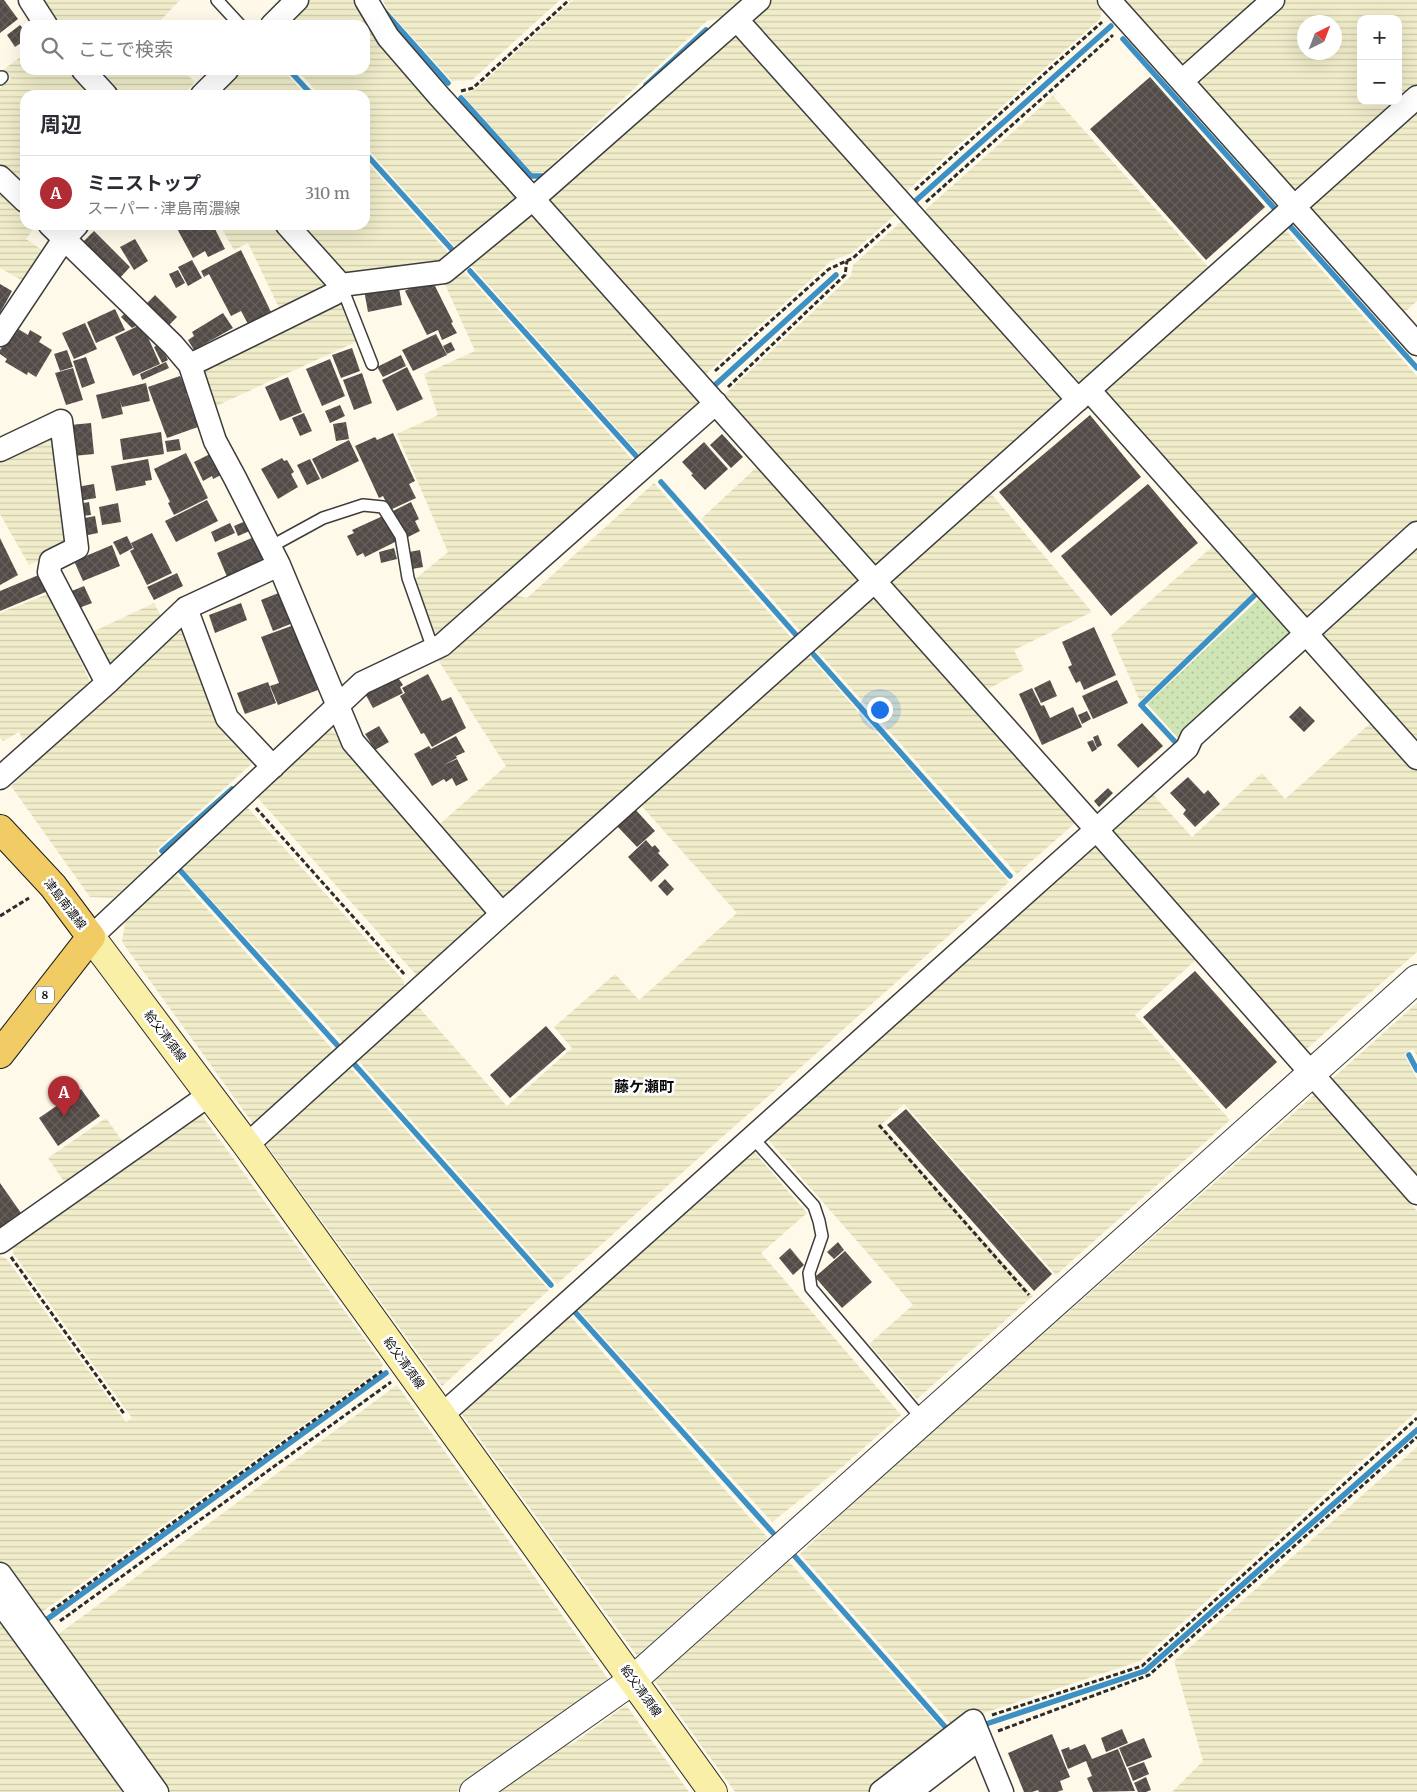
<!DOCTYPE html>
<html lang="ja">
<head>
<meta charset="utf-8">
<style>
	:root { --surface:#fff; --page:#f2f2f3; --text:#2b2b33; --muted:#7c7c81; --line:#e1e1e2; --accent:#b12b34 }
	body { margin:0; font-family:Merriweather,"Noto Sans JP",serif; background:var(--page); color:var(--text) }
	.controls { position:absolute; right:15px; top:15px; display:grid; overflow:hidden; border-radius:10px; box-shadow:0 5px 20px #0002 }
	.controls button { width:45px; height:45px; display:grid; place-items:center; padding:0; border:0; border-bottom:1px solid var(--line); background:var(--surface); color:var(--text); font:25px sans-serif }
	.compass { position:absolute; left:1297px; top:15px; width:45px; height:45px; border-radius:50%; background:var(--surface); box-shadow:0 5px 20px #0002; rotate:42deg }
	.you { position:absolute; left:879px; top:709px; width:18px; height:18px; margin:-12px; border:4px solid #fff; border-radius:50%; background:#1a73e8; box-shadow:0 0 0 8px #1a73e833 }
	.badge { display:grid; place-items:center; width:32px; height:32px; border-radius:50%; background:var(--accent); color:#fff; font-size:16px; font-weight:700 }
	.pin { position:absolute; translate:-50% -41px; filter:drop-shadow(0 1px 2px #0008) }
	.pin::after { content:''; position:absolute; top:26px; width:18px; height:15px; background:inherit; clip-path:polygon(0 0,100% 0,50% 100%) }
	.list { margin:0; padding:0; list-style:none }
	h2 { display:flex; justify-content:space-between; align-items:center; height:65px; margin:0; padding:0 20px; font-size:21px }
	h2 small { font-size:16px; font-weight:400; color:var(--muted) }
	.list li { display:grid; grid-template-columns:32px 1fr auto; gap:15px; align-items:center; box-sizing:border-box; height:75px; padding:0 20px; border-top:1px solid var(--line) }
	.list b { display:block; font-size:19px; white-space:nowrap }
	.list p { margin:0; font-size:16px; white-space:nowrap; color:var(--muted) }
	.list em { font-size:16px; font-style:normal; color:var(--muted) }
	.icon { flex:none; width:28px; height:28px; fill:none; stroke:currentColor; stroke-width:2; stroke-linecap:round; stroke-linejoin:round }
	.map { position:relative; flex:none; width:1417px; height:1792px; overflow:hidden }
	.search { position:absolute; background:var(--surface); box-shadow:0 5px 20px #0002; left:20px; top:20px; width:350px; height:55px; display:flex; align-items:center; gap:12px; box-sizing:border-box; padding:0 18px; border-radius:15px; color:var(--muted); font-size:19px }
	.panel { position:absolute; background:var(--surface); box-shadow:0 5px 20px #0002; left:20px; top:90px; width:350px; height:140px; border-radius:15px }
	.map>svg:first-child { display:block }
</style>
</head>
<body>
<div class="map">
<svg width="1417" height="1792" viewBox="0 0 1417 1792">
	<defs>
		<pattern id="farmland-rules" width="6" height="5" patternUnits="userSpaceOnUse" patternTransform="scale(1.25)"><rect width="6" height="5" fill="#f1edcb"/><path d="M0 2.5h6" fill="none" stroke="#cdcaad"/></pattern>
		<pattern id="grass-dots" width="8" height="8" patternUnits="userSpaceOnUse" patternTransform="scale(1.25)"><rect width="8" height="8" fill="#cfe5b5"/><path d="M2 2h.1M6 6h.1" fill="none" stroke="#b0c39a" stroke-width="1.8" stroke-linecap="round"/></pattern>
		<pattern id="building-cross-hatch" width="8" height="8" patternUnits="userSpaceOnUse" patternTransform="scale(1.25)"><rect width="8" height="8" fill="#524b47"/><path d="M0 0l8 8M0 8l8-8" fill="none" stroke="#66605d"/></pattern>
	</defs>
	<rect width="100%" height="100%" fill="#fef9e8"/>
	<path fill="url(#farmland-rules)" fill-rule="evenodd" d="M 35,0 L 180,0 L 156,25 L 52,25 Z
		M 308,0 L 355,0 L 372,33 L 519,194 L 518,203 L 459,251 L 365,146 L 365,95 L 320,95 L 297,70 L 365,70 L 365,25 L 283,25 Z
		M 383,0 L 560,0 L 472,80 L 452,81 L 386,8 Z
		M 573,0 L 748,0 L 733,14 L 707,21 L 544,172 L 532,173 L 462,94 L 475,90 Z
		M 765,0 L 1095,0 L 1102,7 L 1100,19 L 907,191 L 748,15 Z
		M 1122,0 L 1264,0 L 1182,67 Z
		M 1279,0 L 1417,0 L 1417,86 L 1300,190 L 1290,190 L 1195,83 ZM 1361,19 L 1398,19 L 1398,101 L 1361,101 ZM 1304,22 L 1334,22 L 1334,52 L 1304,52 Z
		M 733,30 L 896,214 L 852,253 L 831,261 L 706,374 L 699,375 L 547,205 L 547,195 Z
		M 25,54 L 25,70 L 70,70 L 93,95 L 25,95 L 25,189 L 0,166 L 0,88 L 11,79 L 4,69 Z
		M 90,70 L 182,70 L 195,82 L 183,95 L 113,95 Z
		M 239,70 L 256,70 L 258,72 L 260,70 L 283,70 L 306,95 L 216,95 Z
		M 1053,96 L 1211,270 L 1081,384 L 924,211 Z
		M 1417,104 L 1417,301 L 1407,310 L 1399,312 L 1309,211 L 1311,200 Z
		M 365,160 L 450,255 L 442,261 L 337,275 L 293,225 L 365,225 Z
		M 0,189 L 25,213 L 25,225 L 36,225 L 26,239 L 42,250 L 23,281 L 0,268 Z
		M 524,213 L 536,215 L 698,397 L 696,411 L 644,459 L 468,262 Z
		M 903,220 L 1065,394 L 1064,402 L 881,565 L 869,565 L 721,398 L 851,276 L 853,265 Z
		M 220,225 L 277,225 L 330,290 L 281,312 L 248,243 L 234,250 Z
		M 1282,226 L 1417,376 L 1417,525 L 1309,622 L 1100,388 Z
		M 460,267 L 637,465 L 443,637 L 433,632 L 414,580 L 448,552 L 397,434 L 438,415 L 424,374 L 475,351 L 443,280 Z
		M 334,299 L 341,302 L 358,341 L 216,406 L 203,366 Z
		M 56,436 L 69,542 L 63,550 L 29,565 L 0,514 L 0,455 Z
		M 759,465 L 858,577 L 857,586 L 803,634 L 701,519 Z
		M 654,483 L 796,643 L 506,903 L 434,829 L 506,766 L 438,660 L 509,594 L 527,598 Z
		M 988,490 L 1092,612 L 1014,650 L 1024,670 L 982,692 L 891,590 L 893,574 Z
		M 1417,540 L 1417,749 L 1317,630 Z
		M 1212,547 L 1253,593 L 1140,701 L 1111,635 Z
		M 50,593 L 91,684 L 24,742 L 19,732 L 3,741 L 0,737 L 0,613 Z
		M 871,596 L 878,599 L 1074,818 L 1074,824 L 1017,874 L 814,647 Z
		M 154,603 L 163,620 L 113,668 L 104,667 L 86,635 Z
		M 178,626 L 186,631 L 257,759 L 156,850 L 160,856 L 113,898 L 90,897 L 11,786 Z
		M 807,654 L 1009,882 L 557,1284 L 355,1057 L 415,1003 L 507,1106 L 572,1048 L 554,1027 L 615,974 L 639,1000 L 737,913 L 639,803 Z
		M 1375,719 L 1417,765 L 1417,952 L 1303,1052 L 1110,833 L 1149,790 L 1192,837 L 1262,773 L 1285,799 Z
		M 330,728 L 488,906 L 487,916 L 419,978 L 256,796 Z
		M 246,806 L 404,981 L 404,990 L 344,1043 L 180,866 Z
		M 1095,840 L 1199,957 L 1135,1015 L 1230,1120 L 1056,1275 L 904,1104 L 881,1125 L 1033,1296 L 917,1399 L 869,1344 L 913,1305 L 765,1136 Z
		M 174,872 L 334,1051 L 254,1125 L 122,942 L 126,916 Z
		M 1417,1003 L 1417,1056 L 1413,1049 L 1404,1054 L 1417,1079 L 1417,1176 L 1332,1079 Z
		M 347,1064 L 549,1290 L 442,1386 L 262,1139 Z
		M 1314,1095 L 1417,1211 L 1417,1411 L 1140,1661 L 951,1724 L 800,1554 L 862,1494 Z
		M 198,1110 L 383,1364 L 381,1369 L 39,1614 L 0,1568 L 0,1256 L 6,1258 L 126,1422 L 132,1418 L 13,1253 L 14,1243 Z
		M 106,1118 L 125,1145 L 67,1186 L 48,1158 Z
		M 750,1147 L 807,1213 L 761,1253 L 901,1415 L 842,1467 L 772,1522 L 574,1305 Z
		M 567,1312 L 768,1538 L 637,1656 L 458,1409 Z
		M 397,1385 L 608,1679 L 456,1792 L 164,1792 L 53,1638 Z
		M 1417,1447 L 1417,1792 L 1172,1792 L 1203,1761 L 1174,1661 Z
		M 783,1555 L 948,1736 L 874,1792 L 735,1792 L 651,1676 Z
		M 0,1610 L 131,1792 L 0,1792 Z
		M 626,1705 L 689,1792 L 489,1792 L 557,1741 L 571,1745 Z"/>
	<path fill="url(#grass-dots)" d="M 1263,595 L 1293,637 L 1180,740 L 1147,704 Z"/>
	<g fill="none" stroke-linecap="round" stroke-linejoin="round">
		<path stroke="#3c90c4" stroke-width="5.5" d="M 384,11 L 448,83
			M 1123,39 L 1275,209
			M 289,70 L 312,95
			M 646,85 L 706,30
			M 461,98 L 531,176 L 545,176 L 548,173
			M 365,153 L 457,255
			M 912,204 L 1111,26
			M 1289,225 L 1417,368
			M 470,271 L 638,458
			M 715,385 L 836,275
			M 661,482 L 797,636
			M 814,655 L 1010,876
			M 1174,747 L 1177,744 L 1141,705 L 1258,592 L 1255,589
			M 162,851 L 232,789
			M 178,868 L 338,1046
			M 1409,1055 L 1417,1070
			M 355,1065 L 551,1285
			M 575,1312 L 773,1533
			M 791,1552 L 947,1729
			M 46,1620 L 386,1373
			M 986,1724 L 1145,1671 L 1417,1430"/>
	</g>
	<path fill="url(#building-cross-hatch)" d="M 0,0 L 4,0 L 18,19 L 0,33 Z
		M 20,25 L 25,31 L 25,40 L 15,47 L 7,35 Z
		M 1150,77 L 1265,207 L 1206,260 L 1090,129 Z
		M 175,225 L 213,225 L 225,249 L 208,257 L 205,251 L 193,258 Z
		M 94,231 L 130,267 L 118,280 L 81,244 Z
		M 135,239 L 148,261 L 134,270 L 120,247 Z
		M 241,250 L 271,312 L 248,324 L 241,311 L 231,316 L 209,274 L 204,277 L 201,271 Z
		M 192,260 L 202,278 L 188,286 L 178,267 Z
		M 178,270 L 185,283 L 176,288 L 169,274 Z
		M 431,278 L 453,322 L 451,323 L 457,333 L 442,340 L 438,330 L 427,335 L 405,291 Z
		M 398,283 L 402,305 L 368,312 L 364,290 Z
		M 0,284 L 12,291 L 0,313 Z
		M 155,295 L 177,317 L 164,330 L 142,308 Z
		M 130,308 L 143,320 L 136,326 L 132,328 L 121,317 Z
		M 115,309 L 125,330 L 96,343 L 87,322 Z
		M 223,313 L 233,328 L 194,350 L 188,340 L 194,336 L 192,332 Z
		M 85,323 L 97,349 L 74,359 L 62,333 Z
		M 142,324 L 160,364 L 133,376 L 115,337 Z
		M 15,327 L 28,335 L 30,330 L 42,337 L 39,342 L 52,350 L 36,377 L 28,372 L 27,375 L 5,362 L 7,359 L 0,354 L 0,350 Z
		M 436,334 L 447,355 L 413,371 L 402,350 Z
		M 451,342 L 455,350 L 447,354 L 443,346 Z
		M 160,344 L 168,360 L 162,363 L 154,347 Z
		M 352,348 L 360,371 L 341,378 L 332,355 Z
		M 67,350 L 73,367 L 60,371 L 54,354 Z
		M 401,355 L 406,366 L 383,377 L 377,367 Z
		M 86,357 L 95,383 L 82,388 L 73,361 Z
		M 330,359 L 345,396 L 322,406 L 306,369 Z
		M 166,362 L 169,368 L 142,380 L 140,374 Z
		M 407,367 L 423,399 L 397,411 L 382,380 Z
		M 73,368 L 83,400 L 66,405 L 55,373 Z
		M 362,373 L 372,403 L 354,410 L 343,380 Z
		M 180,376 L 188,392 L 186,393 L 198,427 L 167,438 L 148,387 Z
		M 288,377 L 302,412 L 280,421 L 265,387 Z
		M 146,383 L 150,401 L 122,407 L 120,401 L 123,414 L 102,419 L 96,395 Z
		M 340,405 L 345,416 L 330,423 L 325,411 Z
		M 304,413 L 312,431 L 300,436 L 292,418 Z
		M 1090,415 L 1141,477 L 1051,553 L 999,492 Z
		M 346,422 L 349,439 L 336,441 L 333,424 Z
		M 91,423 L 94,454 L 73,456 L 70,425 Z
		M 161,432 L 164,454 L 123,460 L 120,439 Z
		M 393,433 L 415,481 L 409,484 L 416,498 L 390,510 L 383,496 L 379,498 L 355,446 L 375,437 L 377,440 Z
		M 722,434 L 743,457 L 731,468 L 710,445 Z
		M 179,439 L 181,450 L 167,452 L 165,441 Z
		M 349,440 L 359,461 L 322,479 L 312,459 Z
		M 704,442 L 728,469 L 705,490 L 691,475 L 693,474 L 682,462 Z
		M 186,453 L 208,498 L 174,515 L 168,503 L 170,502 L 154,469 Z
		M 210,454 L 223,474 L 213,479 L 212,476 L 203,481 L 194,462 Z
		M 282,458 L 284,461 L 287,460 L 294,472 L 291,474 L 298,487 L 278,499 L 261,469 Z
		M 148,459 L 152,480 L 145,481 L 146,485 L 116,491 L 111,466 Z
		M 310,459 L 320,479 L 307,485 L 297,465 Z
		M 94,484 L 96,498 L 79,501 L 76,487 Z
		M 1148,484 L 1198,543 L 1111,616 L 1061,556 Z
		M 207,500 L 218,521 L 176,542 L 165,521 Z
		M 89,502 L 91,515 L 80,516 L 78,504 Z
		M 411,502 L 419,519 L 415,521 L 420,531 L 406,538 L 393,511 Z
		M 118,503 L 121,522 L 102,525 L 99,507 Z
		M 385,515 L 397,541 L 365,557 L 363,553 L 357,556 L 347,536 L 354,533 L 352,530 Z
		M 95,516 L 98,533 L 83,536 L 80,519 Z
		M 248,520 L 252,530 L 238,536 L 234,526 Z
		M 230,523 L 235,533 L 215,542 L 211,532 Z
		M 152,533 L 172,573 L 147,585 L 130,551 L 134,549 L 131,543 Z
		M 127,536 L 133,548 L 120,555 L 113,542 Z
		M 254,537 L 265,562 L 228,579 L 217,553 Z
		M 0,538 L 18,575 L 0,585 Z
		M 112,545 L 120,566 L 83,581 L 74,561 Z
		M 394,548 L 397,559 L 381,563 L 379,552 Z
		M 420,550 L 423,567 L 412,569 L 409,552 Z
		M 177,573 L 183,586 L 154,600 L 147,587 Z
		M 41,574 L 48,591 L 0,611 L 0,591 Z
		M 84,586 L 92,603 L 74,610 L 67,593 Z
		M 281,592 L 293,623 L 273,631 L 261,600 Z
		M 241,603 L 247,620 L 215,633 L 209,615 Z
		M 294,625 L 318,690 L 278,705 L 270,686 L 279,683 L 261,637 Z
		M 1094,627 L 1116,675 L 1084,690 L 1080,681 L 1076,683 L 1068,667 L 1072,665 L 1062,642 Z
		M 428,674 L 442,701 L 451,697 L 466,728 L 432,747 L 424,733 L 421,734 L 400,696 L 405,693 L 402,688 Z
		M 397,676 L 403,685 L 400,687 L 403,693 L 373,708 L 363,690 Z
		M 1050,680 L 1057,696 L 1041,703 L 1034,688 Z
		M 1117,680 L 1128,703 L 1093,719 L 1082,696 Z
		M 268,682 L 276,703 L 245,714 L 237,693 Z
		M 1032,688 L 1041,706 L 1044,705 L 1050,718 L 1073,707 L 1082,727 L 1042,745 L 1019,694 Z
		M 1300,706 L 1315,721 L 1304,732 L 1289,717 Z
		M 1087,711 L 1091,719 L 1082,724 L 1078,715 Z
		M 1142,723 L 1163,746 L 1138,768 L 1117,745 Z
		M 379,726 L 389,742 L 375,750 L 365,734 Z
		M 1098,735 L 1102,745 L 1097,748 L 1093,737 Z
		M 456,736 L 465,752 L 456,756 L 452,750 L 457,758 L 444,765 L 457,759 L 468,780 L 456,786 L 452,778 L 446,782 L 444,779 L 432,786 L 414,754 L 429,746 L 431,749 Z
		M 1093,740 L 1097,749 L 1092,752 L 1087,742 Z
		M 1188,777 L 1204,794 L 1208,790 L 1220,804 L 1195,827 L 1183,814 L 1186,810 L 1170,793 Z
		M 1108,788 L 1113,793 L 1099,807 L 1094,801 Z
		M 634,808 L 655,831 L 637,847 L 616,825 Z
		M 646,840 L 652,847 L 655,845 L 660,851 L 658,853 L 669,865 L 651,882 L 628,857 Z
		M 665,879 L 674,889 L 667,896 L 658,886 Z
		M 1195,971 L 1277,1062 L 1226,1109 L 1143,1017 Z
		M 546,1026 L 566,1049 L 510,1098 L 490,1075 Z
		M 81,1089 L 100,1116 L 58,1146 L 39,1118 Z
		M 906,1109 L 1052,1274 L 1034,1291 L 887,1125 Z
		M 0,1183 L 21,1213 L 0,1228 Z
		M 838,1242 L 844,1250 L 834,1259 L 827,1252 Z
		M 790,1248 L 804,1265 L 793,1275 L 779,1258 Z
		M 845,1251 L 872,1282 L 842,1308 L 815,1277 Z
		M 1122,1729 L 1128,1743 L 1106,1752 L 1101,1738 Z
		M 1052,1734 L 1070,1777 L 1060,1781 L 1063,1790 L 1057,1792 L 1039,1792 L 1038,1790 L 1032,1792 L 1024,1792 L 1008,1753 Z
		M 1144,1738 L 1152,1757 L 1127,1767 L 1119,1748 Z
		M 1085,1744 L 1092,1759 L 1118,1749 L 1135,1791 L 1093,1792 L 1087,1778 L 1092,1776 L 1086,1761 L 1068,1769 L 1061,1750 L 1069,1747 L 1070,1750 Z
		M 1144,1762 L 1149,1774 L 1133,1781 L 1128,1768 Z
		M 1146,1777 L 1151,1790 L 1146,1792 L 1138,1792 L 1134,1783 Z"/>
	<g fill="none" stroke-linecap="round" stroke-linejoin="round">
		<g stroke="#3d3d3d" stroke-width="14">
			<path id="service" d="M 217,0 L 240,25
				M 0,79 L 2,77
				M 341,285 L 372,364
				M 270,547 L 323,518 L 363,505 L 383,507 L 401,536 L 408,578 L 433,649
				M 752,1137 L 814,1206 L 819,1221 L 822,1236 L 809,1273 L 811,1288 L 923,1420"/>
		</g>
		<g stroke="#3d3d3d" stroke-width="25">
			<path id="minor" d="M 30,0 L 46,25
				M 366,0 L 388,37 L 439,96 L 533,199 L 1087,819 L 1417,1193
				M 1109,0 L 1417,344
				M 737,20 L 1078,400
				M 272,25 L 297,0
				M 83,70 L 106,95
				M 1182,81 L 1273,0
				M 202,95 L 227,70
				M 0,177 L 25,201
				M 50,225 L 173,345 L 190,365 L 215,441 L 235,478 L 279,565 L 353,742 L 502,914
				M 287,225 L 341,285
				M 0,335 L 64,239 L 77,225
				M 190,365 L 334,294 L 341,285 L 444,272 L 533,199 L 759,0
				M 1089,390 L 1417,758
				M 0,450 L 61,421 L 77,548 L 51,561 L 49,572 L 107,683
				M 186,608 L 227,718 L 273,767
				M 0,778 L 107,683 L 186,608 L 279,565
				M 91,937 L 362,683 L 442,645 L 716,403
				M 247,1145 L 502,914 L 1417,97
				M 0,1242 L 209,1095
				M 442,1415 L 1096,830 L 1187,748 L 1192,737 L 1417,533
				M 0,1574 L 157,1792
				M 0,1602 L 138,1792
				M 881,1792 L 973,1721 L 1002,1792
				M 910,1792 L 980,1738"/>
		</g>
		<g stroke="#3d3d3d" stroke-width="30">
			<path id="tertiary" d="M 474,1792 L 633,1680 L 1417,979"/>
		</g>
		<g stroke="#2c2c2c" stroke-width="30">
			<path id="secondary" d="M 91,937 L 247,1145 L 713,1792"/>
		</g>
		<g stroke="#1b1b1b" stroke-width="30">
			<path id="primary" d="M 0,829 L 53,886 L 91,937 L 0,1054"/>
		</g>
		<path stroke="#2c2c2c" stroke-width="3" stroke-dasharray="5 2.5" stroke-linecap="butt" d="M 461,91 L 473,88 L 569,0
			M 915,190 L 1102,22
			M 926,202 L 1113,35
			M 715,371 L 829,269 L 853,258 L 892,223
			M 728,387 L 845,275 L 847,261
			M 256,808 L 405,975
			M 0,916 L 29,898
			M 879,1125 L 1029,1295
			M 11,1257 L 125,1415
			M 51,1611 L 382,1371
			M 60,1621 L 391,1382
			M 992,1715 L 1142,1666 L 1417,1418
			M 998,1731 L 1149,1675 L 1417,1437"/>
		<use href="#service" stroke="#fff" stroke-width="11"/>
		<use href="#minor" stroke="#fff" stroke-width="22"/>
		<use href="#tertiary" stroke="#fff" stroke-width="28"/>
		<use href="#secondary" stroke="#faefa7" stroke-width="28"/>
		<use href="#primary" stroke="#f1cc65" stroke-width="28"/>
	</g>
	<g text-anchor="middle" stroke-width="5" stroke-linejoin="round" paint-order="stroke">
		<rect fill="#fff" stroke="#545454" stroke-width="1" x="36" y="986.5" width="18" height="17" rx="4"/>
		<g font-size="11" font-weight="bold" fill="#0a0a0a">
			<text x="45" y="999">8</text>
		</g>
		<g font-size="12" fill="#0a0a0a" stroke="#fff">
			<text transform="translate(65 904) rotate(52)" y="4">津島南濃線</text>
			<text transform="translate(165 1036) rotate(53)" y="4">給父清須線</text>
			<text transform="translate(404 1363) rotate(54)" y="4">給父清須線</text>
			<text transform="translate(641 1691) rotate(54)" y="4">給父清須線</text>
		</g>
		<g font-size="15" font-weight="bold" fill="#0a0a0a" stroke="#fff">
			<text x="644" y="1092">藤ケ瀬町</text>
		</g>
	</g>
</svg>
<div class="controls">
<button>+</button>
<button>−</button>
</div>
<svg class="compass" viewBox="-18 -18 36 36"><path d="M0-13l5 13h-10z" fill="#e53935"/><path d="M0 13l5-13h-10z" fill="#7c7c81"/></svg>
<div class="you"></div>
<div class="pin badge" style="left:64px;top:1117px">A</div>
<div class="search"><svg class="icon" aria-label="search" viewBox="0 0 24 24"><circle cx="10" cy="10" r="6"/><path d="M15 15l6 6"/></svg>ここで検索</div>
<section class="panel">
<h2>周辺<small></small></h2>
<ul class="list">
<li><span class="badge">A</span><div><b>ミニストップ</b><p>スーパー · 津島南濃線</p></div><em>310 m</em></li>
</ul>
</section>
</div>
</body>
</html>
